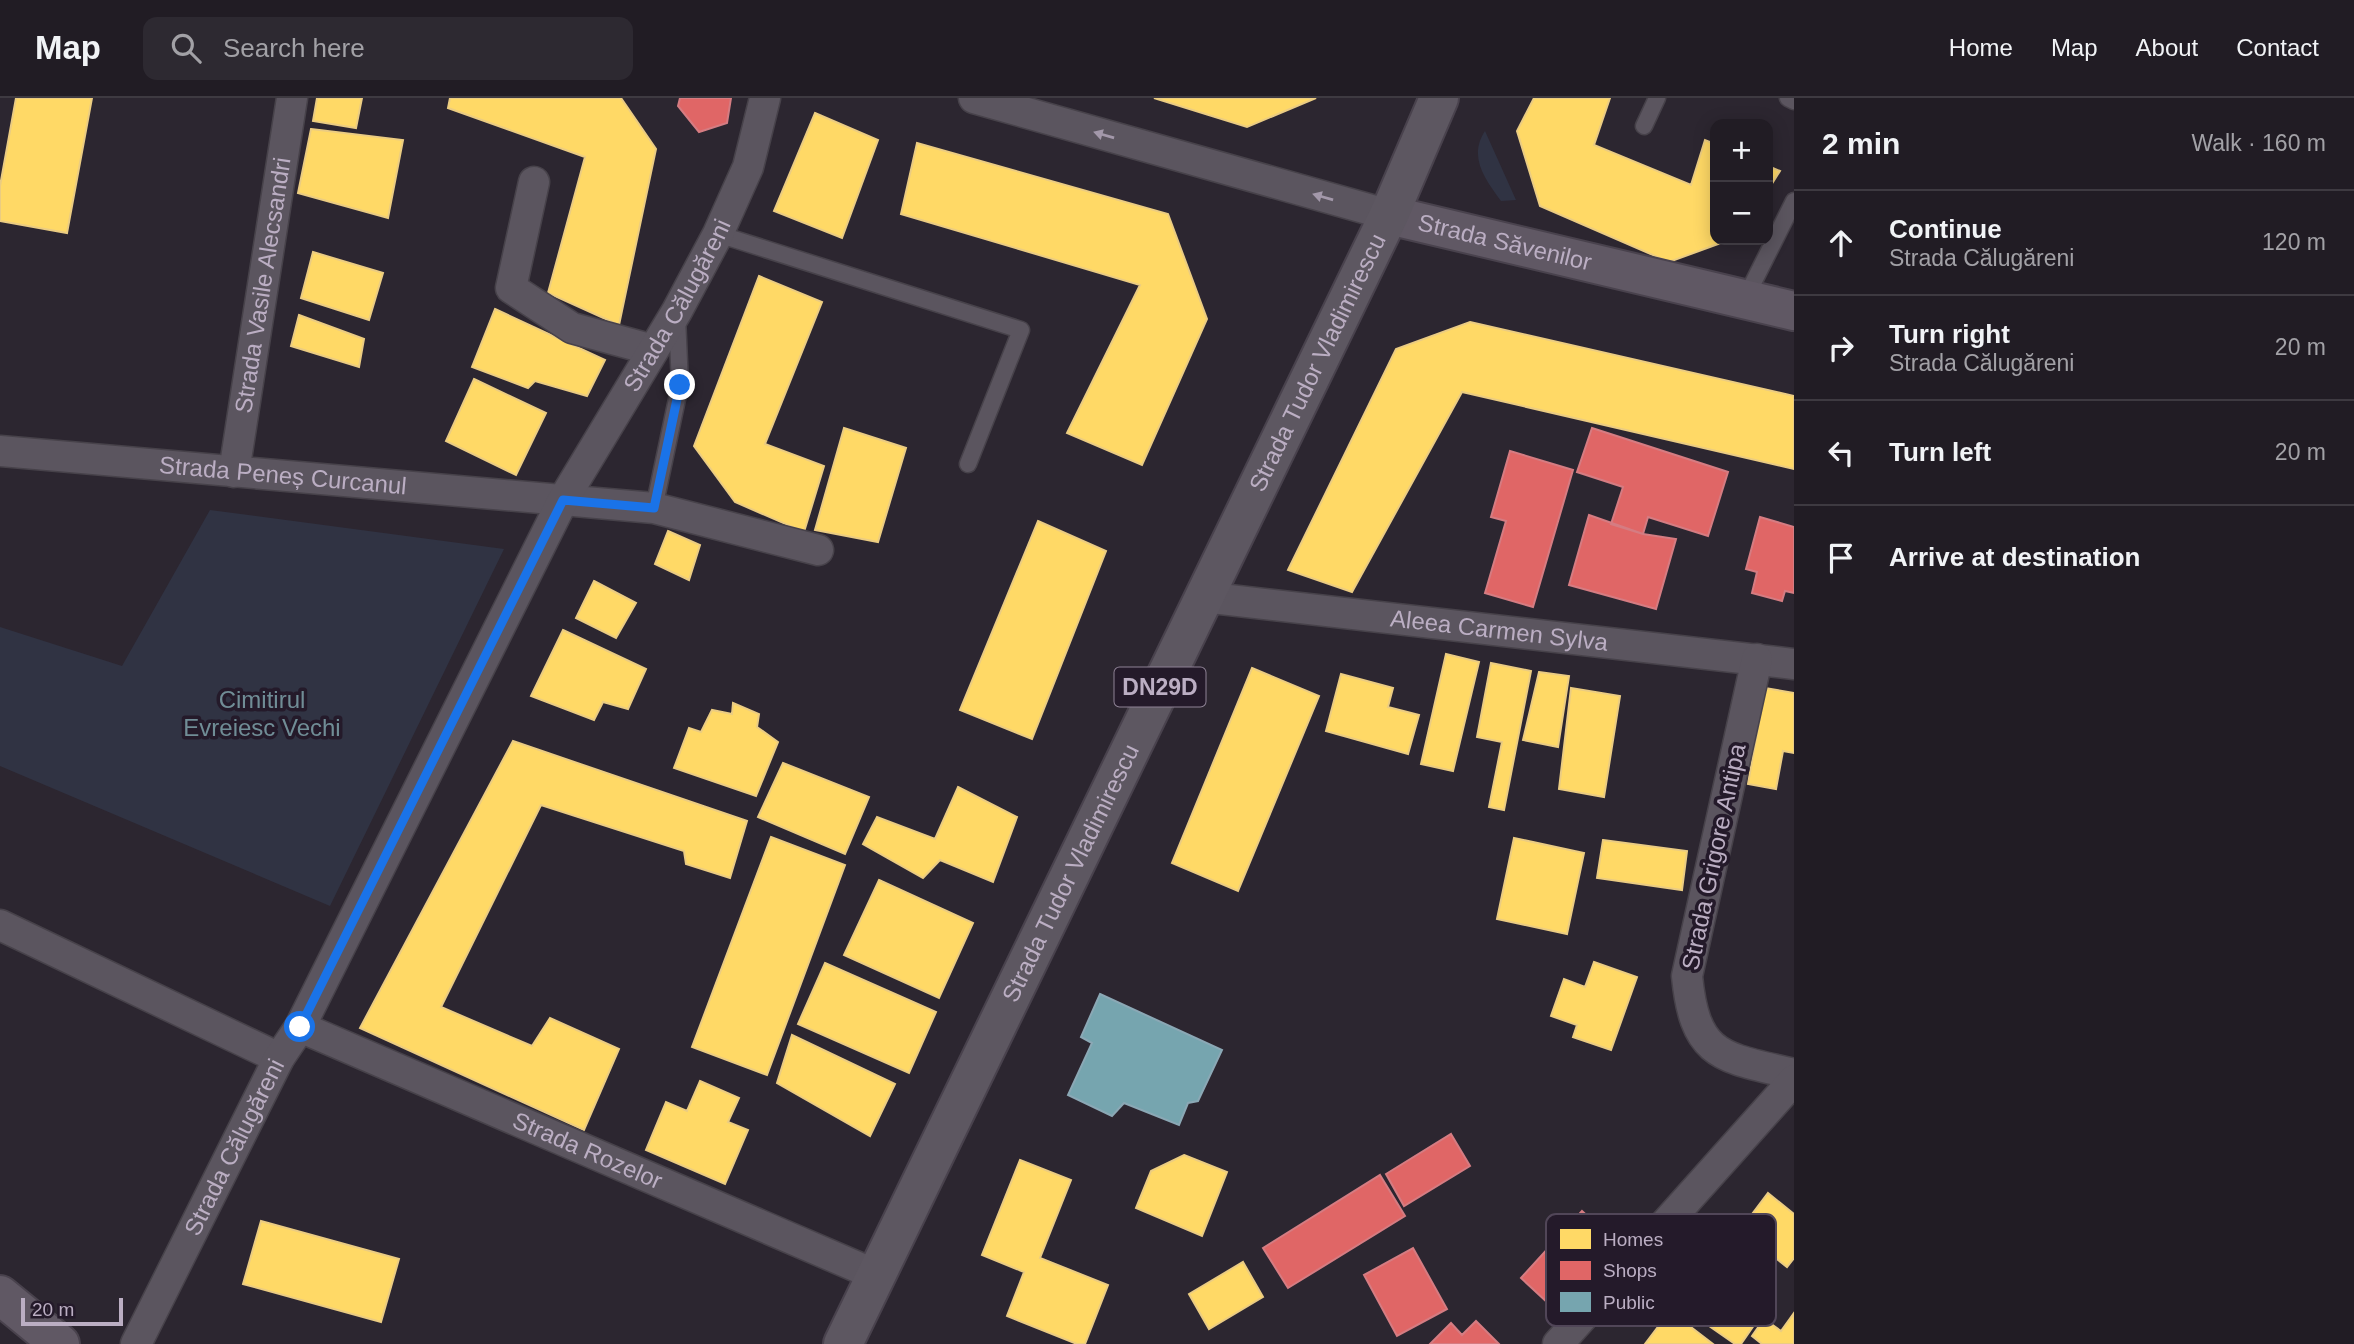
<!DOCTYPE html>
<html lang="en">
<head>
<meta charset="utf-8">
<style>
	:root { --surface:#211c24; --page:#2d2931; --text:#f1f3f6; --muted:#a2a1a6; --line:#3e3a41 }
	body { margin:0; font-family:Arial,sans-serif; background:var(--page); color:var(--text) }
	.controls { position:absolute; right:21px; top:21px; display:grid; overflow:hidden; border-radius:14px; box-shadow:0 4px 18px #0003 }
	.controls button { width:63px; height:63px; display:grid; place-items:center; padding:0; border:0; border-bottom:2px solid var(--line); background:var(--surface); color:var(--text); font:35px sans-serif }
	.scale { position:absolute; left:21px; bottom:18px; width:102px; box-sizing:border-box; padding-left:7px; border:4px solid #bbaec3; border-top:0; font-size:19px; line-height:24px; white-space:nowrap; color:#bbaec3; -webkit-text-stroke:5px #241a2a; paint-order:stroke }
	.stop { position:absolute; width:21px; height:21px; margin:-16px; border:5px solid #1a73e8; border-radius:50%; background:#fff }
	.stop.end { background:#1a73e8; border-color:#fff; box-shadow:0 2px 7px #0008 }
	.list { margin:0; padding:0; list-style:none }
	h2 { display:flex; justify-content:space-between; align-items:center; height:91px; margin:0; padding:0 28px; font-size:30px }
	h2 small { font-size:23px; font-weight:400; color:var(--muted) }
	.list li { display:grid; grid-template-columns:46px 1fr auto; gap:21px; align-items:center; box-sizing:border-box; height:105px; padding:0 28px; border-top:2px solid var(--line) }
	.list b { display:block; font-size:26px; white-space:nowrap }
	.list p { margin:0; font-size:23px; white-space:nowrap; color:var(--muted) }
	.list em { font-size:23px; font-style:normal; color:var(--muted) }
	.icon { flex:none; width:38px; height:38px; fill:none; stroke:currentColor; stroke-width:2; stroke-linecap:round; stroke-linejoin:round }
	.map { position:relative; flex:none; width:1794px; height:1246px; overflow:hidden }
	header { display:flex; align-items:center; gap:42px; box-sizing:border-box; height:98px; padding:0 35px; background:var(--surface); border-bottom:2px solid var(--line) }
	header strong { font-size:33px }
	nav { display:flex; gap:38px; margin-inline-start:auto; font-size:24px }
	.search { width:490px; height:63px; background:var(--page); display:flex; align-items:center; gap:18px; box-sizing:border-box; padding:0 24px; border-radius:14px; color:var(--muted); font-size:26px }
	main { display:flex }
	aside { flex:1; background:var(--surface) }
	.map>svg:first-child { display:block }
</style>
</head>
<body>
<header>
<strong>Map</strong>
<div class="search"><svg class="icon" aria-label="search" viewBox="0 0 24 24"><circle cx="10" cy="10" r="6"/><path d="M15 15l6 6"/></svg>Search here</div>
<nav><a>Home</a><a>Map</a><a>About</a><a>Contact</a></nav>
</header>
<main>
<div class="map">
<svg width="1794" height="1246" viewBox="0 0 1794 1246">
	<rect width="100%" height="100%" fill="#2c2630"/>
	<path fill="#303343" d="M 1485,33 L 1516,102 L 1501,103 C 1485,81 1468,59 1485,33 Z
		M 210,412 L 504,451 L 330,808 L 0,668 L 0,529 L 122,568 Z"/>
	<path fill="#ffd966" stroke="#ebcc82" stroke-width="2" d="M 16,0 L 92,0 L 67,135 L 0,123 L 0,88 Z
		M 317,0 L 362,0 L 356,30 L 313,23 Z
		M 450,0 L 621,0 L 656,51 L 619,227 L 548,195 L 585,59 L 448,10 Z
		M 1154,0 L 1316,0 L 1247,29 Z
		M 1534,0 L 1610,0 L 1594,47 L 1691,87 L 1705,42 L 1715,46 L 1715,142 L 1729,142 L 1669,164 L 1540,108 L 1517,33 Z
		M 815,15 L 878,42 L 842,140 L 774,113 Z
		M 311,31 L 403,42 L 388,120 L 298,95 Z
		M 917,45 L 1168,116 L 1207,221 L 1142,367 L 1067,335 L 1140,187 L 901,116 Z
		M 1768,68 L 1780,73 L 1768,92 Z
		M 313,154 L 383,175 L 369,222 L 301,200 Z
		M 759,178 L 822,204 L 765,346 L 824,368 L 804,434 L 735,404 L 694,348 Z
		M 495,211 L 605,262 L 587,298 L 535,283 L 528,290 L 472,269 Z
		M 299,217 L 364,241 L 359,269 L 291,248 Z
		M 1470,224 L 1794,298 L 1794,371 L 1462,294 L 1352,494 L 1288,472 L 1396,251 Z
		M 474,281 L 546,315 L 516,377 L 446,343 Z
		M 844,330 L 906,350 L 878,444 L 815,432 Z
		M 1038,423 L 1106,453 L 1032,641 L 960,612 Z
		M 668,433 L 700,447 L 689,482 L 655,466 Z
		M 594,483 L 636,505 L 616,540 L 576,520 Z
		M 563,532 L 646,571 L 628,611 L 603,604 L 594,622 L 531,598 Z
		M 1446,556 L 1479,564 L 1453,673 L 1421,666 Z
		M 1491,565 L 1531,573 L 1504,712 L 1489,709 L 1502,644 L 1477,639 Z
		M 1252,570 L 1319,598 L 1238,793 L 1172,765 Z
		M 1539,574 L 1569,578 L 1558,649 L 1523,642 Z
		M 1341,576 L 1393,590 L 1388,609 L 1419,617 L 1408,656 L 1326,633 Z
		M 1571,590 L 1620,598 L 1604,699 L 1559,691 Z
		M 1765,590 L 1794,595 L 1794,655 L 1783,653 L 1776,691 L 1748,686 Z
		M 733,605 L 759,616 L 757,629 L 778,644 L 756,698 L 674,670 L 689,630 L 701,634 L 712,612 L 732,616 Z
		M 513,643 L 747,723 L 730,780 L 686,766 L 684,753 L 541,707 L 441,909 L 532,948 L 550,920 L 619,951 L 584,1032 L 360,930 Z
		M 783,665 L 869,699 L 845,756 L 758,719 Z
		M 958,689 L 1017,719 L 993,784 L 940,762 L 923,780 L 863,746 L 877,719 L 935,741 Z
		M 771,739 L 845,767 L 767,977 L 692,949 Z
		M 1514,740 L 1584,755 L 1567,836 L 1497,821 Z
		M 1603,742 L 1687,753 L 1682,792 L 1597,780 Z
		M 879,782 L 973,825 L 939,900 L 844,857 Z
		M 1594,864 L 1637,879 L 1611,952 L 1573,939 L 1577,927 L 1551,918 L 1564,881 L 1585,889 Z
		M 825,865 L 936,914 L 909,975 L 798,926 Z
		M 792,937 L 895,986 L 870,1038 L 777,985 Z
		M 700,983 L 739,1000 L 728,1024 L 748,1032 L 725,1086 L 646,1052 L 666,1004 L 687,1013 Z
		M 1184,1057 L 1227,1074 L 1202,1138 L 1136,1110 L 1151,1073 Z
		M 1020,1062 L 1071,1082 L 1040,1160 L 1108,1187 L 1085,1246 L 1077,1246 L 1007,1218 L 1024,1174 L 982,1157 Z
		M 1768,1095 L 1794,1116 L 1794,1160 L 1787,1169 L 1740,1132 Z
		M 261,1123 L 399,1161 L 381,1224 L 243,1186 Z
		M 1723,1144 L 1772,1178 L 1750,1210 L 1761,1217 L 1741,1246 L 1735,1246 L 1679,1207 Z
		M 1243,1164 L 1263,1199 L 1209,1231 L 1189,1196 Z
		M 1670,1213 L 1713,1246 L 1645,1246 Z
		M 1794,1215 L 1794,1246 L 1762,1246 L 1752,1238 L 1764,1221 L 1781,1233 Z"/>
	<path fill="#e06666" stroke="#d57c82" stroke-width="2" d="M 680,0 L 731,0 L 727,25 L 699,34 L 678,8 Z
		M 1592,330 L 1728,374 L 1708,438 L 1648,419 L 1643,436 L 1611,426 L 1623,389 L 1577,374 Z
		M 1510,353 L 1573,372 L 1533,509 L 1485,495 L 1506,423 L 1491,419 Z
		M 1589,417 L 1643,436 L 1676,441 L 1656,511 L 1569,487 Z
		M 1760,419 L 1794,429 L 1794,495 L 1785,493 L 1782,503 L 1752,495 L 1757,474 L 1746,471 Z
		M 1451,1036 L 1470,1068 L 1404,1108 L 1386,1076 Z
		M 1380,1077 L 1405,1118 L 1288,1190 L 1263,1150 Z
		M 1582,1113 L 1609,1138 L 1548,1205 L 1521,1180 Z
		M 1413,1150 L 1447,1211 L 1397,1238 L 1364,1177 Z
		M 1476,1223 L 1499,1246 L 1430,1246 L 1451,1225 L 1462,1237 Z"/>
	<path fill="#76a5af" stroke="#8ba8b5" stroke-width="2" d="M 1100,896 L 1222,952 L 1198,1003 L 1188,1005 L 1179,1027 L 1124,1005 L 1112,1018 L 1068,997 L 1092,945 L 1081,939 Z"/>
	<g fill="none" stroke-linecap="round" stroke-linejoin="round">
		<g stroke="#47424a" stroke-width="19">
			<path id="lane" d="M 1788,0 L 1794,3
				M 1644,28 L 1657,0
				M 718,136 L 1021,232 L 968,366
				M 1745,201 L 1794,103
				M 654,410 L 680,287 L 677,219"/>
		</g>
		<g stroke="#47424a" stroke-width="33">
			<g id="street">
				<path d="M 974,0 L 1389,117"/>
				<path d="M 534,84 L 511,190 L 572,230 L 653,252"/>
				<path id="s1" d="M 0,353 L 654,410 L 818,452"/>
				<path id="s2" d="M 234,374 L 292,0"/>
				<path id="s3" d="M 1203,499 L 1794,566"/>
				<path d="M 1757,561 L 1687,878 C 1695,960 1722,959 1794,976"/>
				<path d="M 0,827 L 279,960"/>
				<path id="s4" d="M 300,929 L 876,1177"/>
				<path id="s5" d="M 136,1246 L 279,960 L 300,929 L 563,402 L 677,213 L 718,136 L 748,69 L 765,0"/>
				<path d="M 1558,1246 L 1794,982"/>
			</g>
		</g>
		<g stroke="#49424d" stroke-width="42">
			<g id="secondary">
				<path id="s6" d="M 1389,117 L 1794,213"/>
				<path d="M 0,1197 L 60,1246"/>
			</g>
		</g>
		<g stroke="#49424d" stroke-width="42">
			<g id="primary">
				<path id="s7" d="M 843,1246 L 1389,117 L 1439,0"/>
			</g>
		</g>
		<use href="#lane" stroke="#5b555f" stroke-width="16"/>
		<use href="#street" stroke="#5b555f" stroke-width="30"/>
		<use href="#secondary" stroke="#605864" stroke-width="38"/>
		<use href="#primary" stroke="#5d5761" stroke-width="38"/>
	</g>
	<defs><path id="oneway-solid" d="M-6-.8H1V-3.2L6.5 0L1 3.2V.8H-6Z" transform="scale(1.75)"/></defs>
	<g fill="#a398aa">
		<use href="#oneway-solid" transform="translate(1104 37) rotate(-164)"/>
		<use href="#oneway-solid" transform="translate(1323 99) rotate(-164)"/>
	</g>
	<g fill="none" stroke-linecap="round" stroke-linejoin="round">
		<path stroke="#1a73e8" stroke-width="9" d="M 300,929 L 563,402 L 654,410 L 680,287"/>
	</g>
	<g text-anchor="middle" stroke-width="7" stroke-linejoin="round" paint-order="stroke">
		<rect fill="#241a2a" stroke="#8e8295" stroke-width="2" x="1114.5" y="569.5" width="91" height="39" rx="5"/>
		<g font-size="23" font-weight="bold" fill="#bbaec3">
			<text x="1160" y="597">DN29D</text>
		</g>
		<g font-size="24" fill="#bbaec3" stroke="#241a2a">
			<text dy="8" stroke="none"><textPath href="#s6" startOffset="119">Strada Săvenilor</textPath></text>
			<text dy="8" stroke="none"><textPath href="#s2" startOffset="189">Strada Vasile Alecsandri</textPath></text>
			<text dy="8" stroke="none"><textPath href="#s5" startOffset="1172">Strada Călugăreni</textPath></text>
			<text dy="8" stroke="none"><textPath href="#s7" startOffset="1090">Strada Tudor Vladimirescu</textPath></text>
			<text dy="8" stroke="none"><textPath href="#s1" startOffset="284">Strada Peneș Curcanul</textPath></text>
			<text dy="8" stroke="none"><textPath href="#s3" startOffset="298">Aleea Carmen Sylva</textPath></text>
			<text transform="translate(1714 759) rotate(-78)" y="8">Strada Grigore Antipa</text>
			<text dy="8" stroke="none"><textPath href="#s7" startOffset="523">Strada Tudor Vladimirescu</textPath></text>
			<text dy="8" stroke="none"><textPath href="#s5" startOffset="220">Strada Călugăreni</textPath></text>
			<text dy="8" stroke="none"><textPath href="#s4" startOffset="313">Strada Rozelor</textPath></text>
		</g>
		<g font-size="24" fill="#708d96" stroke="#241a2a">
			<text x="262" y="610">Cimitirul<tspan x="262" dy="28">Evreiesc Vechi</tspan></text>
		</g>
	</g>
	<rect x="1546" y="1116" width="230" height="112" rx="10" fill="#241a2a" stroke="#514658" stroke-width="2"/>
	<rect x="1560" y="1131" width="31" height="20" fill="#ffd966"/>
	<rect x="1560" y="1163" width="31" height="19" fill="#e06666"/>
	<rect x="1560" y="1194" width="31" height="20" fill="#76a5af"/>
	<g font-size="19" fill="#bbaec3">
		<text x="1603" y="1148">Homes</text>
		<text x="1603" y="1179">Shops</text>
		<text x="1603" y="1211">Public</text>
	</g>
</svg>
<div class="controls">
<button>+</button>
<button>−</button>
</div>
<div class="scale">20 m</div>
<div class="stop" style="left:300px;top:929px"></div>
<div class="stop end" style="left:680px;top:287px"></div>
</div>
<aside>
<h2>2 min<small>Walk · 160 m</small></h2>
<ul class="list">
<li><svg class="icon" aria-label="ahead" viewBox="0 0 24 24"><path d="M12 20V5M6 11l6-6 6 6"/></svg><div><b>Continue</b><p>Strada Călugăreni</p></div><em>120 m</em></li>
<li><svg class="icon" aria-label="right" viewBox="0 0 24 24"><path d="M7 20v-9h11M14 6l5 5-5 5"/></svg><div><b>Turn right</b><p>Strada Călugăreni</p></div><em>20 m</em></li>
<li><svg class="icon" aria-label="left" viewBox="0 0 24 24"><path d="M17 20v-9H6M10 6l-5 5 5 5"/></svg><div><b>Turn left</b></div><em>20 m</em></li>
<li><svg class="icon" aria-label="arrive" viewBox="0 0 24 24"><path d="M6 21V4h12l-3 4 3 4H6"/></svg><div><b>Arrive at destination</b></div></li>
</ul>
</aside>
</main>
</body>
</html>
